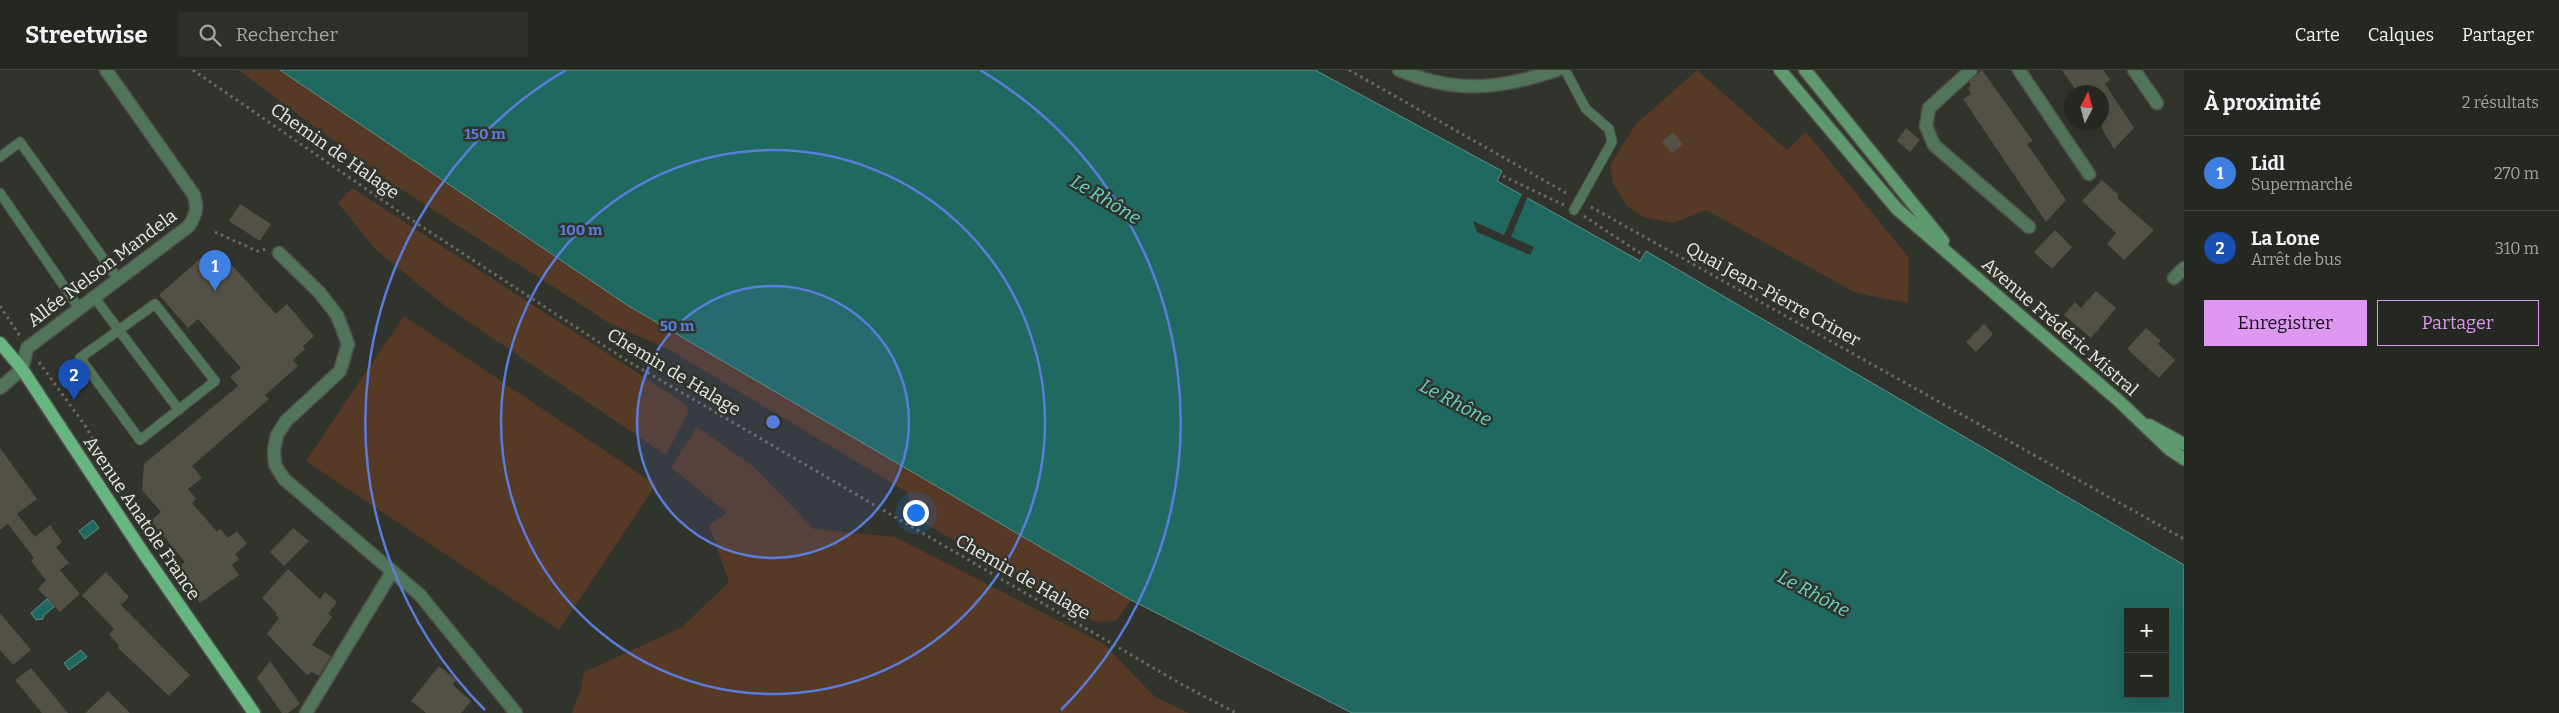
<!DOCTYPE html>
<html lang="fr">
<head>
<meta charset="utf-8">
<style>
	:root { --surface:#252721; --page:#2d2f2a; --text:#f1f3f6; --muted:#a3a5a5; --line:#42443f; --accent:#de98f2 }
	body { margin:0; font-family:Bitter,serif; background:var(--page); color:var(--text) }
	.controls { position:absolute; right:15px; bottom:15px; display:grid; overflow:hidden; border-radius:0px; box-shadow:0 5px 20px #0002 }
	.controls button { width:45px; height:45px; display:grid; place-items:center; padding:0; border:0; border-bottom:1px solid var(--line); background:var(--surface); color:var(--text); font:25px sans-serif }
	.compass { position:absolute; left:2064px; top:15px; width:45px; height:45px; border-radius:50%; background:var(--surface); box-shadow:0 5px 20px #0002; rotate:6deg }
	.you { position:absolute; left:915px; top:442px; width:18px; height:18px; margin:-12px; border:4px solid #fff; border-radius:50%; background:#1a73e8; box-shadow:0 0 0 8px #1a73e833 }
	.badge { display:grid; place-items:center; width:32px; height:32px; border-radius:50%; background:var(--accent); color:#fff; font-size:16px; font-weight:700 }
	.pin { position:absolute; translate:-50% -41px; filter:drop-shadow(0 1px 2px #0008) }
	.pin::after { content:''; position:absolute; top:26px; width:18px; height:15px; background:inherit; clip-path:polygon(0 0,100% 0,50% 100%) }
	.list { margin:0; padding:0; list-style:none }
	h2 { display:flex; justify-content:space-between; align-items:center; height:65px; margin:0; padding:0 20px; font-size:21px }
	h2 small { font-size:16px; font-weight:400; color:var(--muted) }
	.list li { display:grid; grid-template-columns:32px 1fr auto; gap:15px; align-items:center; box-sizing:border-box; height:75px; padding:0 20px; border-top:1px solid var(--line) }
	.list b { display:block; font-size:19px; white-space:nowrap }
	.list p { margin:0; font-size:16px; white-space:nowrap; color:var(--muted) }
	.list em { font-size:16px; font-style:normal; color:var(--muted) }
	.actions { display:flex; gap:10px; padding:15px 20px }
	.actions a { flex:1; padding:11px 0; border:1px solid var(--accent); border-radius:0px; text-align:center; font-size:18px; color:var(--accent) }
	.actions .main { background:var(--accent); color:#111 }
	.icon { flex:none; width:28px; height:28px; fill:none; stroke:currentColor; stroke-width:2; stroke-linecap:round; stroke-linejoin:round }
	.map { position:relative; flex:none; width:2184px; height:643px; overflow:hidden }
	header { display:flex; align-items:center; gap:30px; box-sizing:border-box; height:70px; padding:0 25px; background:var(--surface); border-bottom:1px solid var(--line) }
	header strong { font-size:24px }
	nav { display:flex; gap:28px; margin-inline-start:auto; font-size:18px }
	.search { width:350px; height:45px; background:var(--page); display:flex; align-items:center; gap:12px; box-sizing:border-box; padding:0 18px; border-radius:0px; color:var(--muted); font-size:19px }
	main { display:flex }
	aside { flex:1; background:var(--surface) }
	.map>svg:first-child { display:block }
</style>
</head>
<body>
<header>
<strong>Streetwise</strong>
<div class="search"><svg class="icon" aria-label="search" viewBox="0 0 24 24"><circle cx="10" cy="10" r="6"/><path d="M15 15l6 6"/></svg>Rechercher</div>
<nav><a>Carte</a><a>Calques</a><a>Partager</a></nav>
</header>
<main>
<div class="map">
<svg width="2184" height="643" viewBox="0 0 2184 643">
	<rect width="100%" height="100%" fill="#31342c"/>
	<path fill="#573a26" d="M 238,0 L 280,0 L 627,235 L 1131,530 L 1116,551 L 1095,552 L 917,449 L 907,422 L 668,279 L 611,254 L 390,112 Z
		M 1697,0 L 1787,80 L 1806,62 L 1909,188 L 1908,233 L 1856,223 L 1706,140 L 1673,153 L 1643,147 L 1627,136 L 1613,113 L 1610,95 L 1636,54 Z
		M 352,118 L 684,333 L 689,341 L 666,385 L 445,236 L 375,179 L 338,133 Z
		M 404,246 L 656,415 L 559,560 L 306,391 Z
		M 697,357 L 753,396 L 814,459 L 895,467 L 1104,574 L 1155,627 L 1189,643 L 572,643 L 581,619 L 584,602 L 681,558 L 729,512 L 709,455 L 727,443 L 671,397 Z"/>
	<path fill="#206961" stroke="#5c9089" fill-rule="evenodd" d="M 280,0 L 1315,0 L 1502,101 L 1497,111 L 1640,191 L 1646,181 L 2184,495 L 2184,643 L 1352,643 L 1131,530 L 627,235 ZM 2128,542 L 2165,542 L 2165,624 L 2128,624 Z
		M 93,450 L 99,458 L 85,469 L 79,461 Z
		M 47,529 L 54,537 L 44,545 L 43,549 L 36,550 L 31,543 Z
		M 81,580 L 87,587 L 69,600 L 64,593 Z"/>
	<path fill="#31342c" d="M 1523,122 L 1528,126 L 1511,167 L 1534,177 L 1530,185 L 1477,162 L 1473,151 L 1504,165 Z"/>
	<path fill="#535048" d="M 1982,0 L 2033,71 L 2027,74 L 2066,130 L 2046,152 L 1963,29 L 1971,24 L 1968,18 L 1971,16 L 1969,12 Z
		M 2062,0 L 2103,0 L 2110,10 L 2105,14 L 2134,58 L 2114,79 L 2102,59 L 2102,22 L 2077,22 Z
		M 1906,58 L 1920,70 L 1910,82 L 1897,71 Z
		M 1673,62 L 1683,74 L 1672,83 L 1662,72 Z
		M 2102,110 L 2118,124 L 2118,129 L 2154,160 L 2124,190 L 2107,174 L 2116,163 L 2082,131 Z
		M 240,134 L 271,154 L 260,171 L 229,151 Z
		M 2055,160 L 2072,177 L 2052,199 L 2034,182 Z
		M 220,182 L 276,244 L 287,234 L 314,266 L 303,276 L 305,279 L 293,290 L 298,296 L 265,325 L 269,329 L 192,396 L 202,408 L 188,419 L 196,429 L 192,433 L 217,462 L 220,459 L 228,468 L 237,461 L 247,474 L 235,484 L 239,489 L 232,495 L 239,505 L 200,533 L 176,500 L 185,492 L 151,451 L 161,442 L 142,420 L 144,394 L 238,316 L 230,307 L 241,298 L 198,249 L 188,258 L 159,225 L 202,187 L 207,193 Z
		M 2096,221 L 2116,238 L 2091,268 L 2064,245 L 2075,232 L 2081,238 Z
		M 1984,254 L 1993,264 L 1976,282 L 1966,272 Z
		M 2146,258 L 2161,271 L 2158,274 L 2175,290 L 2159,308 L 2127,279 Z
		M 0,378 L 37,429 L 17,444 L 35,467 L 50,455 L 62,472 L 56,477 L 69,493 L 60,500 L 80,524 L 60,542 L 38,519 L 46,510 L 31,491 L 34,488 L 8,454 L 0,460 Z
		M 293,458 L 309,471 L 284,496 L 270,482 Z
		M 288,499 L 320,529 L 325,522 L 337,532 L 328,544 L 332,547 L 312,575 L 331,586 L 319,606 L 312,602 L 307,605 L 267,564 L 279,548 L 275,545 L 277,543 L 262,528 Z
		M 106,502 L 129,527 L 121,535 L 190,605 L 169,626 L 118,578 L 119,576 L 109,564 L 114,559 L 82,525 Z
		M 0,543 L 31,580 L 13,595 L 0,580 Z
		M 270,591 L 300,634 L 288,643 L 282,643 L 257,608 Z
		M 439,596 L 456,610 L 453,615 L 471,631 L 461,643 L 426,643 L 411,631 Z
		M 31,598 L 68,643 L 42,643 L 15,610 Z
		M 108,621 L 130,643 L 85,643 Z"/>
	<g fill="none" stroke-linecap="round" stroke-linejoin="round">
		<g stroke="#4e514a" stroke-width="11">
			<path id="service" d="M 1565,0 L 1586,39 L 1609,59 L 1612,72 L 1574,140
				M 0,87 L 20,72 L 118,209
				M 0,123 L 79,238
				M 94,227 L 179,340
				M 155,234 L 215,311 L 140,370 L 80,288 Z"/>
		</g>
		<g stroke="#4e514a" stroke-width="15">
			<path id="minor" d="M 1399,0 C 1455,24 1501,19 1557,0
				M 1971,0 L 1929,38 L 1926,56 L 1934,75 L 2029,157
				M 2019,0 L 2089,104
				M 2134,0 L 2157,33
				M 279,183 L 319,222 L 337,245 L 348,274 L 340,301 L 286,351 L 277,365 L 274,380 L 275,395 L 284,409 L 420,525 L 516,643
				M 2174,208 L 2184,198
				M 0,318 L 22,299 L 27,278 L 189,156 C 196,145 198,138 194,125 L 106,0
				M 306,643 L 392,502"/>
		</g>
		<g stroke="#4e514a" stroke-width="15">
			<path id="secondary" d="M 1780,0 L 1897,139 L 2120,332 L 2169,379 L 2184,389
				M 1805,0 L 1943,171
				M 2149,355 L 2184,374"/>
		</g>
		<g stroke="#4e514a" stroke-width="15">
			<path id="primary" d="M 0,273 L 22,299 L 144,484 L 254,643"/>
		</g>
		<path stroke="#696b64" stroke-width="3" stroke-dasharray="2.5 4" stroke-linecap="butt" d="M 193,0 L 404,145 L 626,290 L 1181,614 L 1236,643
			M 1349,0 L 1568,124
			M 1503,106 L 1564,135
			M 1591,137 L 2184,469
			M 1584,146 L 1640,183
			M 215,162 L 257,181 L 267,179
			M 0,236 L 20,266
			M 39,292 L 86,357 L 118,414"/>
		<use href="#service" stroke="#51755a" stroke-width="9"/>
		<use href="#minor" stroke="#51755a" stroke-width="12"/>
		<use href="#secondary" stroke="#5f9a6f" stroke-width="12"/>
		<use href="#primary" stroke="#68b67f" stroke-width="12"/>
	</g>
	<circle cx="773" cy="352" r="136" fill="#5a7ddc" fill-opacity=".12"/>
	<g fill="none" stroke="#5a7ddc" stroke-width="2.5">
		<circle cx="773" cy="352" r="136"/>
		<circle cx="773" cy="352" r="272"/>
		<path d="M485 640A408 408 0 0 1 566 0M980 0A408 408 0 0 1 1061 640"/>
	</g>
	<g text-anchor="middle" stroke-width="5" stroke-linejoin="round" paint-order="stroke">
		<g font-size="18" fill="#e9ebe6" stroke="#31342c">
			<text transform="translate(335 81) rotate(35)" y="6">Chemin de Halage</text>
			<text transform="translate(102 198) rotate(-37)" y="6">Allée Nelson Mandela</text>
			<text transform="translate(1773 224) rotate(29)" y="6">Quai Jean-Pierre Criner</text>
			<text transform="translate(2060 257) rotate(41)" y="6">Avenue Frédéric Mistral</text>
			<text transform="translate(674 302) rotate(31)" y="6">Chemin de Halage</text>
			<text transform="translate(142 448) rotate(56)" y="6">Avenue Anatole France</text>
			<text transform="translate(1023 507) rotate(30)" y="6">Chemin de Halage</text>
		</g>
		<g font-size="19" font-style="italic" fill="#69d5c7" stroke="#31342c">
			<text transform="translate(1106 129) rotate(31)" y="7">Le Rhône</text>
			<text transform="translate(1456 332) rotate(28)" y="7">Le Rhône</text>
			<text transform="translate(1814 523) rotate(28)" y="7">Le Rhône</text>
		</g>
	</g>
	<circle cx="773" cy="352" r="8" fill="#5a7ddc" stroke="#31342c" stroke-width="2.5"/>
	<g font-size="15" text-anchor="middle" font-weight="bold" fill="#5a7ddc" stroke="#31342c" stroke-width="5" stroke-linejoin="round" paint-order="stroke">
		<text x="485" y="69">150 m</text>
		<text x="581" y="165">100 m</text>
		<text x="677" y="261">50 m</text>
	</g>
</svg>
<div class="controls">
<button>+</button>
<button>−</button>
</div>
<svg class="compass" viewBox="-18 -18 36 36"><path d="M0-13l5 13h-10z" fill="#e53935"/><path d="M0 13l5-13h-10z" fill="#a3a5a5"/></svg>
<div class="you"></div>
<div class="pin badge" style="left:215px;top:221px;background:#3f7fe0">1</div>
<div class="pin badge" style="left:74px;top:330px;background:#1a4fb4">2</div>
</div>
<aside>
<h2>À proximité<small>2 résultats</small></h2>
<ul class="list">
<li><span class="badge" style="background:#3f7fe0">1</span><div><b>Lidl</b><p>Supermarché</p></div><em>270 m</em></li>
<li><span class="badge" style="background:#1a4fb4">2</span><div><b>La Lone</b><p>Arrêt de bus</p></div><em>310 m</em></li>
</ul>
<div class="actions"><a class="main">Enregistrer</a><a>Partager</a></div>
</aside>
</main>
</body>
</html>
